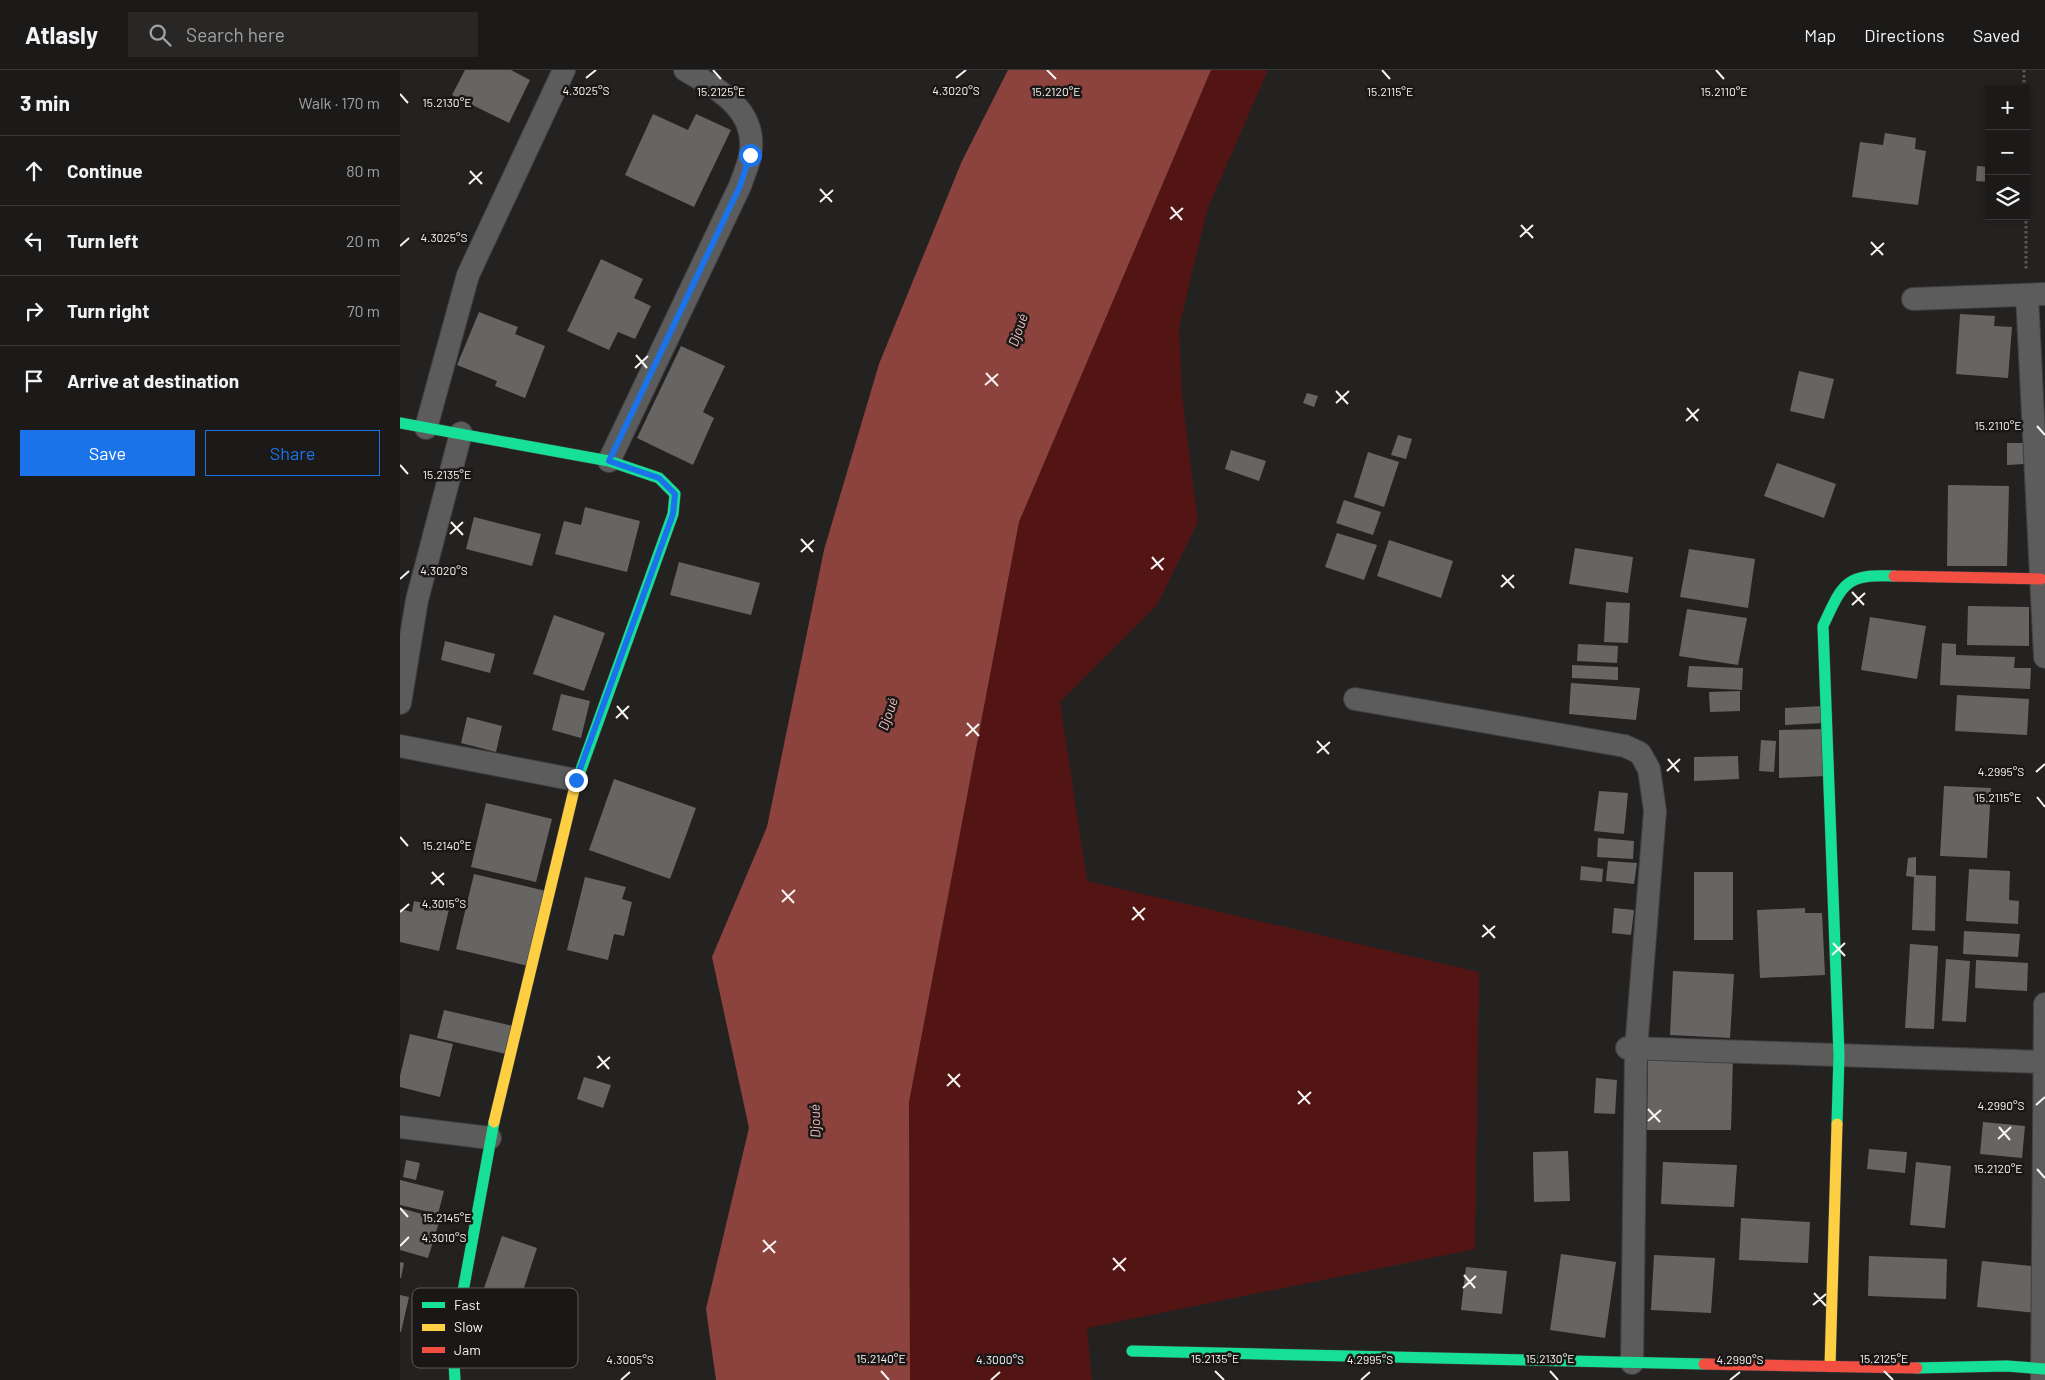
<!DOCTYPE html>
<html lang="en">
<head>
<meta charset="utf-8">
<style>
	:root { --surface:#1b1a19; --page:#282726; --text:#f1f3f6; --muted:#a0a1a2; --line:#393838; --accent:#1a73e8 }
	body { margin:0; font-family:Barlow,sans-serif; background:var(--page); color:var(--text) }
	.controls { position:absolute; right:15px; top:15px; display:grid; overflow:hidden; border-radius:0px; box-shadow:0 2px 8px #0003 }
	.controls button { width:45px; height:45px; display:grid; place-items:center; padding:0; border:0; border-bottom:1px solid var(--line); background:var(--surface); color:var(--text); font:25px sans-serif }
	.stop { position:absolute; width:15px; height:15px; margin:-11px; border:4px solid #1a73e8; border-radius:50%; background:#fff }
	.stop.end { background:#1a73e8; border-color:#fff; box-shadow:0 1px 5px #0008 }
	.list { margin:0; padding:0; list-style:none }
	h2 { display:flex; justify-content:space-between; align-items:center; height:65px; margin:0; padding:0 20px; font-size:21px }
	h2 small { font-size:16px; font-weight:400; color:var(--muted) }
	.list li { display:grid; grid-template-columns:32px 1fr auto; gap:15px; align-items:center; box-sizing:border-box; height:70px; padding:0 20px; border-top:1px solid var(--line) }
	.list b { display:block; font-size:19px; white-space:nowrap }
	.list em { font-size:16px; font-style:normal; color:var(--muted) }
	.actions { display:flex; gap:10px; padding:15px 20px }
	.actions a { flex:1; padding:11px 0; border:1px solid var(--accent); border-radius:0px; text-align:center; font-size:18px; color:var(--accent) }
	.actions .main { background:var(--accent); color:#fff }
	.icon { flex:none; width:28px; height:28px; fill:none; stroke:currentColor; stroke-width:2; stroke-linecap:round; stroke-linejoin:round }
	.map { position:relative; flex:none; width:1645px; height:1310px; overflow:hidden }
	header { display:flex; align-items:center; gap:30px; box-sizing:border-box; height:70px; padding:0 25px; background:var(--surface); border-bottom:1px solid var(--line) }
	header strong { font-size:24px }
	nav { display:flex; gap:28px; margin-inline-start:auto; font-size:18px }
	.search { width:350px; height:45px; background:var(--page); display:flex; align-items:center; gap:12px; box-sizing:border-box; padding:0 18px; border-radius:0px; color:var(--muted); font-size:19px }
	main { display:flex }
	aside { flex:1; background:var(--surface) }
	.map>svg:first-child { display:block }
</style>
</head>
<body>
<header>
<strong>Atlasly</strong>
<div class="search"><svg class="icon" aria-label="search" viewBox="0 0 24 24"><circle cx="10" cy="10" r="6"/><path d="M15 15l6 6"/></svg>Search here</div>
<nav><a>Map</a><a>Directions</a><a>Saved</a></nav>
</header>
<main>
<aside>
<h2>3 min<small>Walk · 170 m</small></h2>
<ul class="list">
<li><svg class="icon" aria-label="ahead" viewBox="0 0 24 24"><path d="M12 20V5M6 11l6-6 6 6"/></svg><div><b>Continue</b></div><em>80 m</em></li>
<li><svg class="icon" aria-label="left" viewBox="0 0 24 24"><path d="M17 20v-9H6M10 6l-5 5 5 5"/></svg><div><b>Turn left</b></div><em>20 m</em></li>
<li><svg class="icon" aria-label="right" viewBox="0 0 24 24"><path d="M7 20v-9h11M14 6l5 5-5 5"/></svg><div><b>Turn right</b></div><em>70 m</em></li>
<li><svg class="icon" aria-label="arrive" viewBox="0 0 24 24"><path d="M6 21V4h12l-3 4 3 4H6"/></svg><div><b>Arrive at destination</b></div></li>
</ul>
<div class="actions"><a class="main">Save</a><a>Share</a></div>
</aside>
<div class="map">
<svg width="1645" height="1310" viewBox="0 0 1645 1310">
	<rect width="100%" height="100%" fill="#242221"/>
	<path fill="#531513" d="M 811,0 L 868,0 L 807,140 L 779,258 L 782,327 L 798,452 L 757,535 L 660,632 L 687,811 L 1079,902 L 1075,1179 L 687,1258 L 692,1310 L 510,1310 L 509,1032 L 619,452 Z"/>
	<path fill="#8d433d" d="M 608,0 L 811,0 L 619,452 L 509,1032 L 510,1310 L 316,1310 L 306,1239 L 349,1058 L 312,887 L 367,757 L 424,480 L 479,294 L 562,91 Z"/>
	<path fill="#676564" d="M 65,0 L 111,0 L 130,10 L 109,53 L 52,25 Z
		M 253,44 L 288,60 L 296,44 L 331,60 L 294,137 L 225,105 Z
		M 1485,63 L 1516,68 L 1515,79 L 1526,81 L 1518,135 L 1452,127 L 1460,72 L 1483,75 Z
		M 1577,96 L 1589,97 L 1589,112 L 1576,111 Z
		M 201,189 L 243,209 L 234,228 L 251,236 L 235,269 L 218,262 L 209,280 L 167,261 Z
		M 79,242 L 118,257 L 115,264 L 145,276 L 125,328 L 95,316 L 97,311 L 57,295 Z
		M 1560,244 L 1595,246 L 1594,256 L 1612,257 L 1608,308 L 1556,304 Z
		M 281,276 L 325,296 L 303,342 L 314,348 L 293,395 L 237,368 Z
		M 1399,301 L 1434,309 L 1424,349 L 1390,341 Z
		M 907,323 L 918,326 L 914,337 L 903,333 Z
		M 998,365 L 1012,369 L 1006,389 L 991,385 Z
		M 1607,373 L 1624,373 L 1624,394 L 1607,395 Z
		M 831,380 L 866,391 L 859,411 L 825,399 Z
		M 968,382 L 999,392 L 984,437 L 954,427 Z
		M 1377,393 L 1436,414 L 1424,448 L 1364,426 Z
		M 1548,415 L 1609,416 L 1607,496 L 1547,496 Z
		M 944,430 L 981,442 L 973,465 L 936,453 Z
		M 185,437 L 240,451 L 227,502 L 155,484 L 164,451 L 181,455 Z
		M 74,447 L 141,464 L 132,496 L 66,479 Z
		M 937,463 L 977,475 L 964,510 L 925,497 Z
		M 989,470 L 1053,491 L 1041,528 L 977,506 Z
		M 1175,478 L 1233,487 L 1228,523 L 1169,514 Z
		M 1289,479 L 1355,489 L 1348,538 L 1280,527 Z
		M 279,492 L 360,513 L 351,545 L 270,525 Z
		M 1206,532 L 1230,533 L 1228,573 L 1204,572 Z
		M 1568,536 L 1629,537 L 1629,576 L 1567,575 Z
		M 1287,539 L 1347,548 L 1338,595 L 1279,586 Z
		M 154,545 L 205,563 L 184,621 L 133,604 Z
		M 1470,547 L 1526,556 L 1517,609 L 1461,600 Z
		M 45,571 L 95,584 L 90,603 L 41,590 Z
		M 1542,573 L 1556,574 L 1556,585 L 1615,587 L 1614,598 L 1631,598 L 1630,619 L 1540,615 Z
		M 1178,574 L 1218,576 L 1217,593 L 1177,591 Z
		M 1172,595 L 1218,597 L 1218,610 L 1172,608 Z
		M 1289,596 L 1343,598 L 1342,620 L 1287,617 Z
		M 1171,613 L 1240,618 L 1236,650 L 1169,644 Z
		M 1340,621 L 1340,641 L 1310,642 L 1309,622 Z
		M 161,624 L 190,631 L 181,668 L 152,660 Z
		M 1557,625 L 1629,629 L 1627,665 L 1555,661 Z
		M 1423,636 L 1424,653 L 1385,655 L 1385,638 Z
		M 67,647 L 102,656 L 96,682 L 61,673 Z
		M 1425,659 L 1426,706 L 1379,708 L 1379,660 Z
		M 1361,670 L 1376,671 L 1374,702 L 1359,701 Z
		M 1338,686 L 1339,709 L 1294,711 L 1294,687 Z
		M 214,709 L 296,738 L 270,809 L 189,780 Z
		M 1544,716 L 1591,718 L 1587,788 L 1540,786 Z
		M 1199,721 L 1228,723 L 1224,764 L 1194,761 Z
		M 86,733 L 152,749 L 136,812 L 71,797 Z
		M 1198,768 L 1234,771 L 1233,789 L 1197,787 Z
		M 1516,787 L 1516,805 L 1536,806 L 1535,861 L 1512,860 L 1514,807 L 1506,806 L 1508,788 Z
		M 1208,791 L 1237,793 L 1234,814 L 1206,811 Z
		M 1181,796 L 1203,799 L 1202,812 L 1180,810 Z
		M 1569,799 L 1610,801 L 1609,830 L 1619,831 L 1618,854 L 1566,851 Z
		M 1294,802 L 1333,802 L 1333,870 L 1294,870 Z
		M 74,804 L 146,821 L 128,896 L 56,879 Z
		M 185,807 L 226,817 L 222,829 L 232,832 L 224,866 L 214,864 L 208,890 L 167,880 Z
		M 14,831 L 49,839 L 39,881 L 0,872 L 0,839 L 12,842 Z
		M 1214,838 L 1234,840 L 1231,865 L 1212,863 Z
		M 1405,838 L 1405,843 L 1422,843 L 1425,905 L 1360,908 L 1357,840 Z
		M 1564,861 L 1620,864 L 1618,887 L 1563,884 Z
		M 1510,874 L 1538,876 L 1534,959 L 1505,958 Z
		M 1546,889 L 1570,891 L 1566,952 L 1542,951 Z
		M 1576,890 L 1628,893 L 1627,921 L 1575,918 Z
		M 1273,901 L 1334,904 L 1330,968 L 1270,965 Z
		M 44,940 L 113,956 L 106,984 L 37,968 Z
		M 10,964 L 53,974 L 40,1027 L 0,1017 L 0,1006 Z
		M 1248,988 L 1333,988 L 1331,1060 L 1247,1060 Z
		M 184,1007 L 211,1015 L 203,1038 L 177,1029 Z
		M 1196,1008 L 1217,1010 L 1215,1044 L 1194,1043 Z
		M 1583,1052 L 1625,1056 L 1622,1088 L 1580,1084 Z
		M 1469,1079 L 1507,1082 L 1505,1103 L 1467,1099 Z
		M 1168,1081 L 1170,1131 L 1134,1132 L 1133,1082 Z
		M 6,1090 L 20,1093 L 16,1110 L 3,1107 Z
		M 1263,1092 L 1337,1095 L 1334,1137 L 1261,1134 Z
		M 1516,1092 L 1551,1096 L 1545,1158 L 1510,1155 Z
		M 0,1110 L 44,1121 L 38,1144 L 0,1135 Z
		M 0,1138 L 40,1149 L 28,1188 L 0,1180 Z
		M 1341,1148 L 1410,1152 L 1408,1193 L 1339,1190 Z
		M 102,1166 L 137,1178 L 118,1236 L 82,1224 Z
		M 1161,1184 L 1216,1192 L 1205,1268 L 1150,1260 Z
		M 1254,1185 L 1315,1188 L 1311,1243 L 1251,1240 Z
		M 1469,1186 L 1547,1189 L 1546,1229 L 1468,1226 Z
		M 1582,1191 L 1641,1197 L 1637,1243 L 1577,1237 Z
		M 0,1192 L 4,1193 L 1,1208 L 0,1208 Z
		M 1066,1197 L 1107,1201 L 1102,1244 L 1061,1240 Z
		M 0,1225 L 9,1227 L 1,1262 L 0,1262 Z"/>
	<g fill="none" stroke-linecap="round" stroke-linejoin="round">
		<g stroke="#413f3f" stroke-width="24">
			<path id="street" d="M 1627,225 L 1645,587
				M 1513,229 L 1645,224
				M 26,358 L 68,205 L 164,0
				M 209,391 L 340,116 C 343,107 348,96 350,86 C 359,40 318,19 285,0
				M 955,629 L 1225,676 L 1240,683 L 1249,699 L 1255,741 L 1236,979 L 1232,1293
				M 0,633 L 17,530 L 61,363
				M 0,676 L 176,710
				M 1227,978 L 1645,992
				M 0,1057 L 90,1068
				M 1642,1310 L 1645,934"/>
		</g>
		<g stroke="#413f3f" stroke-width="12">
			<path id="fast" d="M 0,353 L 209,391 L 259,408 L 275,424 L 273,444 L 175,716
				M 1437,1054 L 1439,985 L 1423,556 C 1443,513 1445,504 1494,506
				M 732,1281 L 1304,1294
				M 1517,1298 L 1607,1296 L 1645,1299
				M 55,1310 L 53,1276 L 94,1052"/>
		</g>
		<g stroke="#413f3f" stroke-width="12">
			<path id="slow" d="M 94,1052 L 175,716
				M 1430,1296 L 1437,1054"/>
		</g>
		<g stroke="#413f3f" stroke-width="12">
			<path id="jam" d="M 1494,506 L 1641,509
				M 1304,1294 L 1517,1298"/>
		</g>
		<path stroke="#5a5958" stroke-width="3" stroke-dasharray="2.5 2.5" stroke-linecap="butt" d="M 1624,0 L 1624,19
			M 1626,146 L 1626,199"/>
		<use href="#street" stroke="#5c5c5c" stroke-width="22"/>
		<use href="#fast" stroke="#16e098" stroke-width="11"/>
		<use href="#slow" stroke="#ffcf43" stroke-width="11"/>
		<use href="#jam" stroke="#f24e42" stroke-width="11"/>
	</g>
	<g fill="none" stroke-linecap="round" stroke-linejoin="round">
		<path stroke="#1a73e8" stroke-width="6" d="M 176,710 L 273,444 L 275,424 L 259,408 L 209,391 L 340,116 L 350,85"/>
	</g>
	<path fill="none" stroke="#f7f4f4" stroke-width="2" d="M 313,0 L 321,9M 647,0 L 656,9M 982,0 L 990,9M 1316,0 L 1324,9M 186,8 L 196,0M 556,8 L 566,0M 0,24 L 8,33M 70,101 L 82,114M 69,114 L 82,102M 420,119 L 432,132M 420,132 L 433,120M 771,137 L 782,150M 770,149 L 783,138M 1121,155 L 1133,168M 1120,167 L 1133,155M 1471,172 L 1483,185M 0,176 L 9,168M 1471,185 L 1484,173M 236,285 L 247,298M 235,298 L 248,286M 586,303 L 598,316M 585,315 L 598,304M 936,321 L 948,334M 936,333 L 949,321M 1287,338 L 1298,351M 1286,351 L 1299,339M 1637,356 L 1645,365M 0,395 L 8,404M 51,452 L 63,465M 50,464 L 63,452M 401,469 L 413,482M 401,482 L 414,470M 752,487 L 763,500M 751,499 L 764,488M 1102,505 L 1114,518M 0,509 L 9,501M 1101,517 L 1114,505M 1452,522 L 1464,535M 1452,535 L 1465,523M 217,636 L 228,649M 216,648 L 229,636M 567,653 L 579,666M 566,666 L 579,654M 917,671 L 929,684M 917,683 L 930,672M 1268,689 L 1279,702M 1267,701 L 1280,689M 1636,702 L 1645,694M 1637,727 L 1645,737M 0,767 L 8,776M 32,802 L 44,815M 31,814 L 44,803M 382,820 L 394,833M 382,832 L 395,820M 733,837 L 744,850M 0,842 L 9,834M 732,850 L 745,838M 1083,855 L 1095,868M 1082,867 L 1095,856M 1433,873 L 1445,886M 1432,885 L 1445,873M 198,986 L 209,999M 197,998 L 210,987M 548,1004 L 560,1017M 547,1016 L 560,1004M 898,1021 L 910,1034M 898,1034 L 911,1022M 1636,1035 L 1645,1027M 1248,1039 L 1260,1052M 1248,1051 L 1261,1040M 1599,1057 L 1610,1070M 1598,1069 L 1611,1057M 1637,1099 L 1645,1108M 0,1138 L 8,1147M 363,1170 L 375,1183M 0,1176 L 9,1167M 363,1182 L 376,1171M 713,1188 L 725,1201M 713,1200 L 726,1188M 1064,1205 L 1075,1218M 1063,1218 L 1076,1206M 1414,1223 L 1426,1236M 1413,1235 L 1426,1224M 481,1301 L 489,1310M 815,1301 L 824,1310M 1150,1301 L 1158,1310M 1484,1301 L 1493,1310M 221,1310 L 230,1302M 591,1310 L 600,1302M 961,1310 L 970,1302M 1330,1310 L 1340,1302"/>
	<g text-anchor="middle" stroke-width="5" stroke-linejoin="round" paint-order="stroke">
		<g font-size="14" font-style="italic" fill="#f0c0ba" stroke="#1b1717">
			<text transform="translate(618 260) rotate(-71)" y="5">Djoué</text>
			<text transform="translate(488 644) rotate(-71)" y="5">Djoué</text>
			<text transform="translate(415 1051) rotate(-92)" y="5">Djoué</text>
		</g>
	</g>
	<rect x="12" y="1218" width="166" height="80" rx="8" fill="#1b1717" stroke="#5d5959" stroke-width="1"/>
	<rect x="22" y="1232" width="23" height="6" fill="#16e098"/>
	<rect x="22" y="1254" width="23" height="7" fill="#ffcf43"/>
	<rect x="22" y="1277" width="23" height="6" fill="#f24e42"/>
	<g font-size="14" fill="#f7f4f4">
		<text x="54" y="1240">Fast</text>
		<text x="54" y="1262">Slow</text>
		<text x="54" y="1285">Jam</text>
	</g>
	<g font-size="12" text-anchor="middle" fill="#f7f4f4" stroke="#1b1717" stroke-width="5" stroke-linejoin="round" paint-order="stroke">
		<text x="186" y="25">4.3025°S</text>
		<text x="556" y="25">4.3020°S</text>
		<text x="321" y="26">15.2125°E</text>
		<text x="656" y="26">15.2120°E</text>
		<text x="990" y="26">15.2115°E</text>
		<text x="1324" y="26">15.2110°E</text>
		<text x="47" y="37">15.2130°E</text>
		<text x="44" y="172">4.3025°S</text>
		<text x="1598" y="360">15.2110°E</text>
		<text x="47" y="409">15.2135°E</text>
		<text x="44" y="505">4.3020°S</text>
		<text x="1601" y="706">4.2995°S</text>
		<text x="1598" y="732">15.2115°E</text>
		<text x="47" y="780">15.2140°E</text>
		<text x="44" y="838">4.3015°S</text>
		<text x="1601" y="1040">4.2990°S</text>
		<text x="1598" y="1103">15.2120°E</text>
		<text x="47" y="1152">15.2145°E</text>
		<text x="44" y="1172">4.3010°S</text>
		<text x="481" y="1293">15.2140°E</text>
		<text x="815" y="1293">15.2135°E</text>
		<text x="1150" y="1293">15.2130°E</text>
		<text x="1484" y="1293">15.2125°E</text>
		<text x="230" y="1294">4.3005°S</text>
		<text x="600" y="1294">4.3000°S</text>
		<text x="970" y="1294">4.2995°S</text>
		<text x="1340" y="1294">4.2990°S</text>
	</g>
</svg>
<div class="controls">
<button>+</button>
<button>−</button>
<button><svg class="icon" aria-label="layers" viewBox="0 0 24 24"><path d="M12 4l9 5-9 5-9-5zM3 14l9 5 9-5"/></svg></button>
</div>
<div class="stop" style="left:350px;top:85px"></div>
<div class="stop end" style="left:176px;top:710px"></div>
</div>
</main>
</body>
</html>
